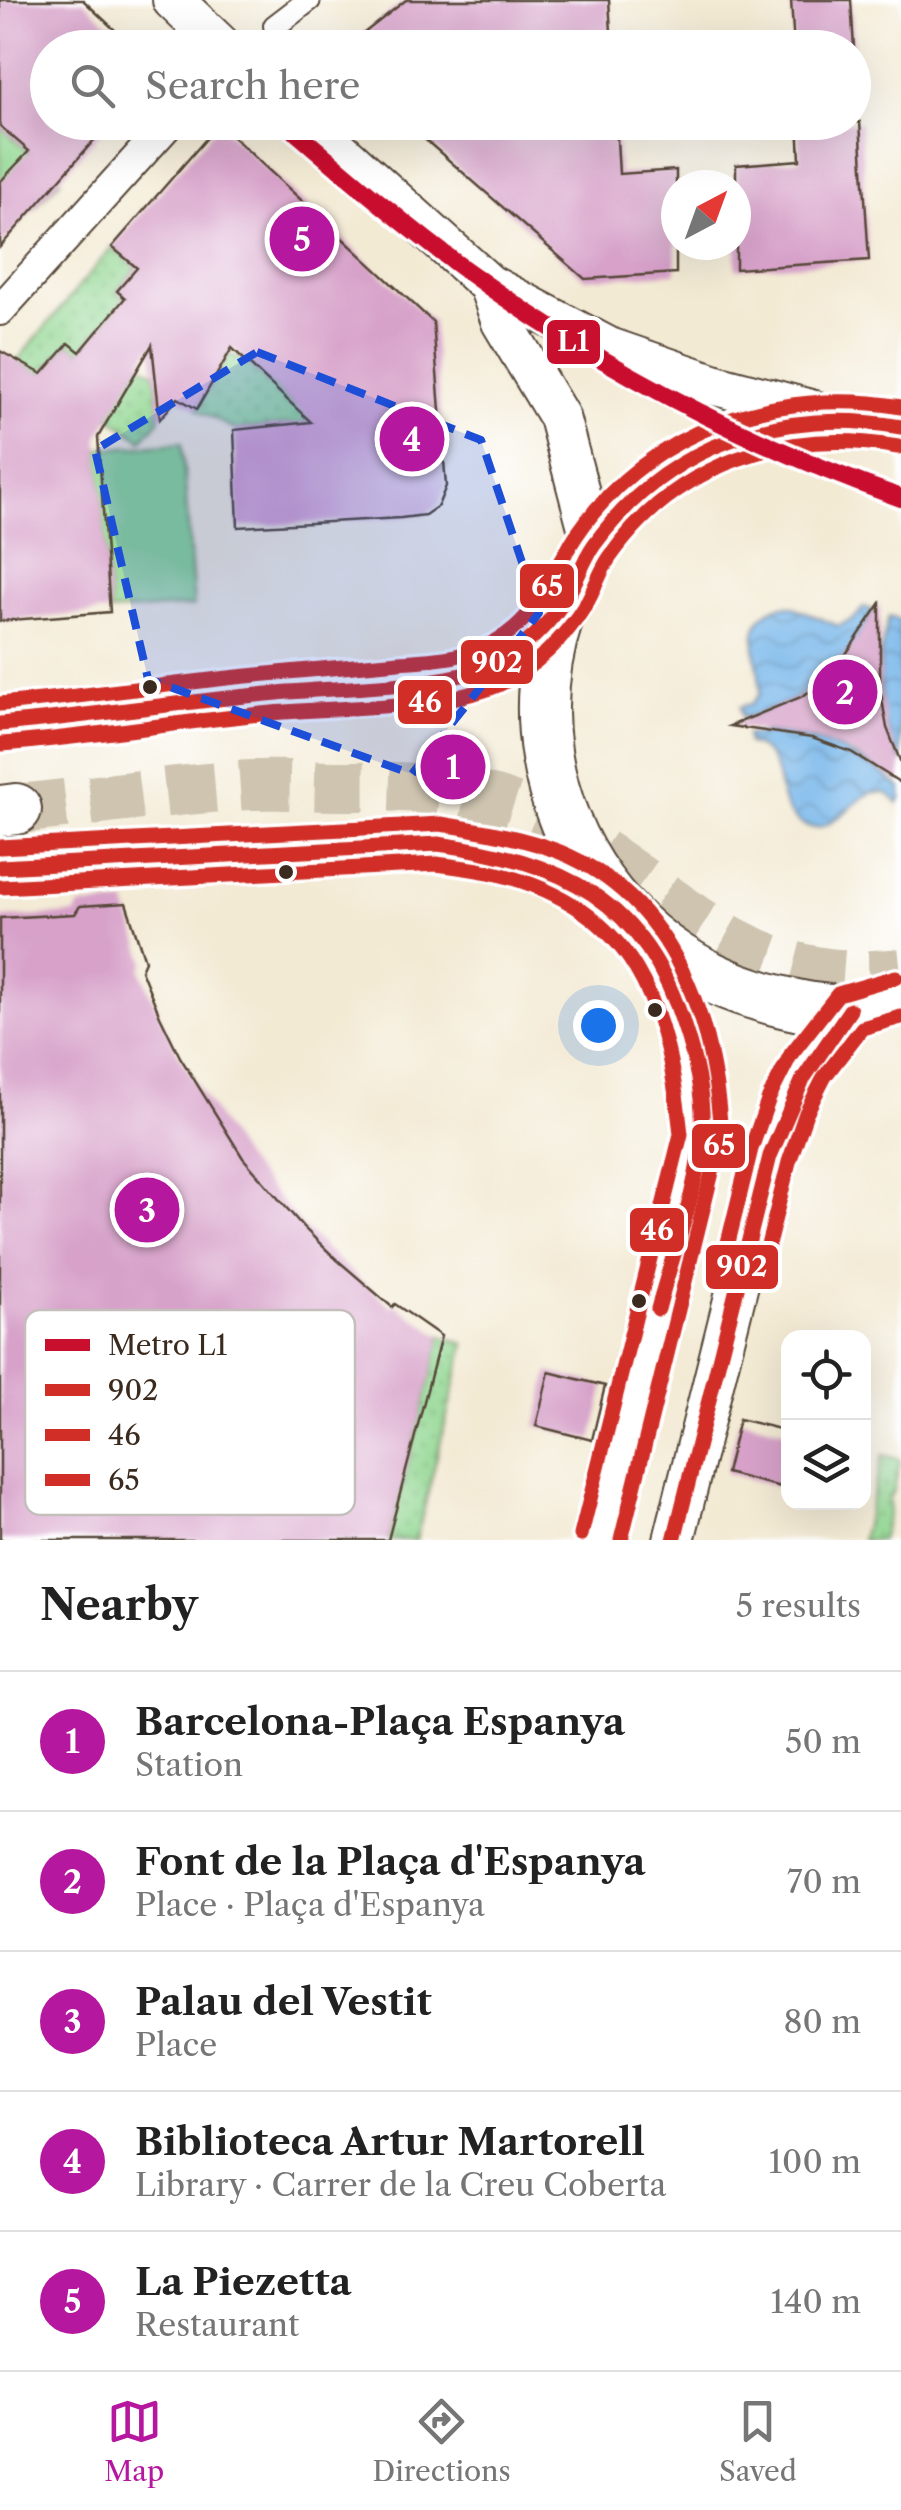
<!DOCTYPE html>
<html lang="en">
<head>
<meta charset="utf-8">
<style>
	:root { --surface:#fff; --page:#f6f6f6; --text:#222; --muted:#767676; --line:#e0e0e0; --accent:#b5179e }
	body { margin:0; font-family:"Libre Caslon Text",serif; background:var(--page); color:var(--text) }
	.controls { position:absolute; right:30px; bottom:30px; display:grid; overflow:hidden; border-radius:20px; box-shadow:0 10px 40px #0002 }
	.controls button { width:90px; height:90px; display:grid; place-items:center; padding:0; border:0; border-bottom:2px solid var(--line); background:var(--surface); color:var(--text); font:50px sans-serif }
	.compass { position:absolute; left:661px; top:170px; width:90px; height:90px; border-radius:50%; background:var(--surface); box-shadow:0 10px 40px #0002; rotate:41deg }
	.you { position:absolute; left:598px; top:1025px; width:35px; height:35px; margin:-25px; border:8px solid #fff; border-radius:50%; background:#1a73e8; box-shadow:0 0 0 15px #1a73e833 }
	.badge { display:grid; place-items:center; width:65px; height:65px; border-radius:50%; background:var(--accent); color:#fff; font-size:32px; font-weight:700 }
	.pin { position:absolute; translate:-50% -50%; border:5px solid #fff; box-shadow:0 2px 10px #0006 }
	.list { margin:0; padding:0; list-style:none }
	h2 { display:flex; justify-content:space-between; align-items:center; height:130px; margin:0; padding:0 40px; font-size:42px }
	h2 small { font-size:32px; font-weight:400; color:var(--muted) }
	.list li { display:grid; grid-template-columns:65px 1fr auto; gap:30px; align-items:center; box-sizing:border-box; height:140px; padding:0 40px; border-top:2px solid var(--line) }
	.list b { display:block; font-size:38px; white-space:nowrap }
	.list p { margin:0; font-size:32px; white-space:nowrap; color:var(--muted) }
	.list em { font-size:32px; font-style:normal; color:var(--muted) }
	.icon { flex:none; width:55px; height:55px; fill:none; stroke:currentColor; stroke-width:2; stroke-linecap:round; stroke-linejoin:round }
	.map { position:relative; flex:none; width:901px; height:1540px; overflow:hidden }
	.search { position:absolute; background:var(--surface); box-shadow:0 10px 40px #0002; left:30px; right:30px; top:30px; height:110px; display:flex; align-items:center; gap:25px; box-sizing:border-box; padding:0 35px; border-radius:55px; color:var(--muted); font-size:38px }
	.sheet { height:830px; background:var(--surface) }
	nav { display:flex; justify-content:space-around; align-items:center; box-sizing:border-box; height:140px; border-top:2px solid var(--line); background:var(--surface); font-size:28px; color:var(--muted) }
	nav a { display:grid; justify-items:center; gap:5px }
	nav .on { color:var(--accent) }
	.map>svg:first-child { display:block }
</style>
</head>
<body>
<div class="map">
<svg width="901" height="1540" viewBox="0 0 901 1540">
	<defs>
		<pattern id="garden-dots" width="8" height="8" patternUnits="userSpaceOnUse" patternTransform="scale(2.5)"><rect width="8" height="8" fill="#90d690"/><path d="M2 2h.1M6 6h.1" fill="none" stroke="#7db87c" stroke-width="1.8" stroke-linecap="round"/></pattern>
		<pattern id="water-waves" width="16" height="10" patternUnits="userSpaceOnUse" patternTransform="scale(2.5)"><rect width="16" height="10" fill="#76b6ea"/><path d="M0 5q4-4 8 0t8 0" fill="none" stroke="#6294bd"/></pattern>
	</defs>
	<rect width="100%" height="100%" fill="#fff"/>
	<filter id="ink" filterUnits="userSpaceOnUse"><feTurbulence type="fractalNoise" baseFrequency=".01" numOctaves="2"/><feDisplacementMap in="SourceGraphic" scale="20" xChannelSelector="R" yChannelSelector="G"/><feConvolveMatrix kernelMatrix="1 2 1 2 8 2 1 2 1" color-interpolation-filters="sRGB"/></filter>
	<filter id="wash" filterUnits="userSpaceOnUse"><feTurbulence type="fractalNoise" baseFrequency=".0048" numOctaves="4" result="noise"/><feDisplacementMap in="SourceGraphic" scale="40" xChannelSelector="R" yChannelSelector="G"/><feGaussianBlur stdDeviation="2.25" result="paint"/><feColorMatrix in="noise" values="0 0 0 0 0 0 0 0 0 0 0 0 0 0 0 0 0 1.4 0 .05"/><feComposite in="paint" operator="in"/></filter>
	<g filter="url(#wash)">
		<rect width="100%" height="100%" fill="#f3ead4"/>
		<path fill="#90d690" stroke="#668057" stroke-width="2.5" d="M 0,126 L 60,180 L 34,208 L 0,182 Z
			M 182,443 L 194,606 L 110,612 L 98,449 Z"/>
		<path fill="url(#garden-dots)" stroke="#668057" stroke-width="2.5" d="M 112,247 L 137,268 L 117,291 L 125,298 L 80,352 L 69,343 L 41,374 L 17,361 Z
			M 229,354 L 248,363 L 295,407 L 322,412 L 304,423 L 235,430 L 197,409 Z
			M 133,360 L 155,372 L 160,419 L 142,440 L 92,405 Z
			M 441,1336 L 465,1344 L 416,1540 L 388,1540 Z
			M 883,1455 L 899,1459 L 900,1463 L 893,1493 L 889,1496 L 889,1510 L 881,1540 L 861,1540 Z"/>
		<path fill="url(#water-waves)" stroke="#587084" stroke-width="2.5" d="M 780,606 L 791,606 L 838,626 L 854,619 L 864,607 L 873,610 C 844,671 808,701 742,718 L 740,707 L 751,704 L 760,694 C 762,661 737,620 780,606 Z
			M 889,617 L 900,620 L 901,760 C 876,717 875,663 889,617 Z
			M 772,732 C 822,739 862,754 901,788 L 901,800 L 898,803 L 887,793 C 881,793 876,791 871,793 C 851,800 825,846 795,819 C 770,797 788,752 748,744 L 746,735 Z"/>
		<g id="blocks">
			<path fill="#d7a1c9" d="M 0,0 L 83,0 L 134,48 L 48,48 L 48,122 L 110,122 L 0,247 L 0,182 L 29,151 L 0,126 Z
				M 406,0 L 609,0 L 612,48 L 345,48 Z
				M 791,0 L 851,0 L 854,48 L 794,48 Z
				M 405,122 L 616,122 L 619,174 L 676,170 L 676,273 L 585,279 Z
				M 798,122 L 860,122 L 869,260 L 736,269 L 736,165 L 800,160 Z
				M 219,124 L 433,322 L 446,486 L 438,506 L 425,515 L 401,518 L 238,527 L 234,430 L 311,422 L 232,348 L 197,409 L 178,398 L 160,419 L 152,345 L 98,437 L 110,612 L 0,621 L 0,351 L 42,374 L 69,343 L 80,352 L 125,298 L 117,291 L 137,268 L 112,247 Z
				M 880,604 L 880,688 L 887,728 L 901,763 L 901,783 L 851,752 L 812,738 L 730,726 L 801,697 L 821,684 L 846,654 Z
				M 126,903 L 145,961 L 141,970 L 160,1016 L 180,1057 L 243,1158 L 304,1228 L 335,1258 L 392,1307 L 395,1304 L 441,1336 L 388,1540 L 0,1540 L 0,918 L 75,914 L 80,906 Z
				M 549,1372 L 605,1386 L 592,1440 L 536,1426 Z
				M 739,1419 L 788,1431 L 788,1462 L 781,1487 L 726,1473 Z"/>
		</g>
	</g>
	<g filter="url(#ink)">
		<use href="#blocks" fill-opacity="0" stroke="#574739" stroke-width="2.5"/>
		<g fill="none" stroke-linecap="round" stroke-linejoin="round">
			<path stroke="#cec4b0" stroke-width="50" stroke-dasharray="50 25" stroke-linecap="butt" d="M 16,809 C 89,802 162,791 235,786 C 270,783 306,786 341,786 C 400,786 465,787 520,810 C 664,869 723,993 901,973"/>
			<g stroke="#574739" stroke-width="26">
				<path id="pedestrian" d="M 275,26 L 309,0"/>
			</g>
			<g stroke="#574739" stroke-width="34">
				<path id="minor" d="M 0,310 L 170,122"/>
			</g>
			<g stroke="#574739" stroke-width="44">
				<path id="tertiary" d="M 173,0 L 223,48
					M 308,122 L 489,285 L 609,348 L 716,385 L 829,415
					M 489,285 L 502,322 L 559,417 L 593,546
					M 600,1540 L 701,1135 C 697,1057 684,999 638,934
					M 674,1540 L 770,1156 C 790,1098 811,1058 850,1010"/>
			</g>
			<g stroke="#574739" stroke-width="54">
				<path id="primary" d="M 901,427 C 850,420 802,417 751,432 C 710,444 672,467 640,495 C 482,636 525,885 711,977 C 746,994 811,1013 850,1010 C 866,1009 885,1000 901,996
					M 0,724 L 64,719 L 156,704 L 433,679 L 484,669 L 512,657 L 559,607
					M 0,811 L 16,809
					M 0,867 L 438,844 C 498,849 556,864 604,900"/>
			</g>
			<use href="#pedestrian" stroke="#fff" stroke-width="22"/>
			<use href="#minor" stroke="#fff" stroke-width="30"/>
			<use href="#tertiary" stroke="#fff" stroke-width="40"/>
			<use href="#primary" stroke="#fff" stroke-width="50"/>
			<g stroke="#fff" stroke-width="22">
				<path id="bus-1" d="M 0,724 C 93,716 185,701 278,693 C 336,687 436,688 488,667 C 521,653 552,623 570,591 C 579,576 584,559 594,545 C 667,444 782,406 901,427
					M 0,867 L 438,844 C 561,861 645,899 684,1026 C 695,1059 704,1096 702,1131 C 698,1191 673,1251 658,1309
					M 674,1540 L 770,1156 L 803,1079 L 850,1010"/>
			</g>
			<g stroke="#fff" stroke-width="22">
				<path id="bus-2" d="M 2,744 C 92,737 182,721 273,713 C 336,707 442,709 498,685 C 534,669 566,637 586,604 C 595,589 600,571 610,557 C 677,462 787,427 898,447
					M 1,887 L 437,864 C 457,867 478,869 498,874 C 636,909 667,1005 681,1134 L 581,1535
					M 760,1277 L 789,1162 L 806,1113 L 825,1076 L 862,1028 L 901,1017"/>
			</g>
			<g stroke="#fff" stroke-width="22">
				<path id="bus-3" d="M 0,704 C 93,696 185,681 278,673 C 318,669 358,666 399,662 C 426,660 455,659 480,649 C 538,625 546,581 576,536 C 648,429 778,386 901,407
					M 0,847 L 441,824 C 482,831 522,837 560,852 C 676,900 714,1022 721,1136 L 621,1540
					M 722,1267 L 751,1149 L 769,1098 L 791,1054 L 838,994 L 896,977"/>
			</g>
			<use href="#bus-1" stroke="#d02e26" stroke-width="15"/>
			<use href="#bus-2" stroke="#d02e26" stroke-width="15"/>
			<use href="#bus-3" stroke="#d02e26" stroke-width="15"/>
			<g stroke="#fff" stroke-width="25">
				<path id="metro-1" d="M 284,122 C 342,171 399,221 460,266 C 596,365 742,442 901,498"/>
			</g>
			<use href="#metro-1" stroke="#c8102e" stroke-width="18"/>
		</g>
	</g>
	<path fill="#1d4ed8" fill-opacity="0.2" stroke="#1d4ed8" stroke-width="8" stroke-dasharray="20 12" stroke-linejoin="round" d="M 257,352 L 481,440 L 539,613 L 412,774 L 148,679 L 95,450 Z"/>
	<g fill="#3b2a1e" stroke="#fff" stroke-width="4">
		<circle cx="150" cy="687" r="9"/>
		<circle cx="286" cy="872" r="9"/>
		<circle cx="655" cy="1010" r="9"/>
		<circle cx="639" cy="1301" r="9"/>
	</g>
	<rect x="25" y="1310" width="330" height="205" rx="15" fill="#fff" stroke="#c4bfbc" stroke-width="2.5"/>
	<rect x="45" y="1339" width="45" height="12" fill="#c8102e"/>
	<rect x="45" y="1384" width="45" height="12" fill="#d02e26"/>
	<rect x="45" y="1429" width="45" height="12" fill="#d02e26"/>
	<rect x="45" y="1474" width="45" height="12" fill="#d02e26"/>
	<g font-size="28" fill="#3b2a1e">
		<text x="108" y="1355">Metro L1</text>
		<text x="108" y="1400">902</text>
		<text x="108" y="1445">46</text>
		<text x="108" y="1490">65</text>
	</g>
	<g stroke="#fff" stroke-width="4">
		<rect x="545" y="318" width="57" height="48" rx="10" fill="#c8102e"/>
		<rect x="518" y="562" width="58" height="48" rx="10" fill="#d02e26"/>
		<rect x="459" y="638" width="76" height="48" rx="10" fill="#d02e26"/>
		<rect x="396" y="678" width="58" height="48" rx="10" fill="#d02e26"/>
		<rect x="690" y="1122" width="57" height="48" rx="10" fill="#d02e26"/>
		<rect x="628" y="1206" width="58" height="48" rx="10" fill="#d02e26"/>
		<rect x="704" y="1243" width="76" height="48" rx="10" fill="#d02e26"/>
	</g>
	<g font-size="28" text-anchor="middle" font-weight="bold" fill="#fff">
		<text x="573" y="351">L1</text>
		<text x="547" y="596">65</text>
		<text x="497" y="672">902</text>
		<text x="425" y="712">46</text>
		<text x="719" y="1155">65</text>
		<text x="657" y="1240">46</text>
		<text x="742" y="1276">902</text>
	</g>
</svg>
<div class="controls">
<button><svg class="icon" aria-label="locate" viewBox="0 0 24 24"><circle cx="12" cy="12" r="6"/><path d="M12 2v4M12 18v4M2 12h4M18 12h4"/></svg></button>
<button><svg class="icon" aria-label="layers" viewBox="0 0 24 24"><path d="M12 4l9 5-9 5-9-5zM3 14l9 5 9-5"/></svg></button>
</div>
<svg class="compass" viewBox="-18 -18 36 36"><path d="M0-13l5 13h-10z" fill="#e53935"/><path d="M0 13l5-13h-10z" fill="#767676"/></svg>
<div class="you"></div>
<div class="pin badge" style="left:453px;top:767px">1</div>
<div class="pin badge" style="left:845px;top:692px">2</div>
<div class="pin badge" style="left:147px;top:1210px">3</div>
<div class="pin badge" style="left:412px;top:439px">4</div>
<div class="pin badge" style="left:302px;top:239px">5</div>
<div class="search"><svg class="icon" aria-label="search" viewBox="0 0 24 24"><circle cx="10" cy="10" r="6"/><path d="M15 15l6 6"/></svg>Search here</div>
</div>
<section class="sheet">
<h2>Nearby<small>5 results</small></h2>
<ul class="list">
<li><span class="badge">1</span><div><b>Barcelona-Plaça Espanya</b><p>Station</p></div><em>50 m</em></li>
<li><span class="badge">2</span><div><b>Font de la Plaça d'Espanya</b><p>Place · Plaça d'Espanya</p></div><em>70 m</em></li>
<li><span class="badge">3</span><div><b>Palau del Vestit</b><p>Place</p></div><em>80 m</em></li>
<li><span class="badge">4</span><div><b>Biblioteca Artur Martorell</b><p>Library · Carrer de la Creu Coberta</p></div><em>100 m</em></li>
<li><span class="badge">5</span><div><b>La Piezetta</b><p>Restaurant</p></div><em>140 m</em></li>
</ul>
</section>
<nav>
<a class="on"><svg class="icon" aria-label="map" viewBox="0 0 24 24"><path d="M3 6l6-2 6 2 6-2v14l-6 2-6-2-6 2zM9 4v14M15 6v14"/></svg>Map</a>
<a><svg class="icon" aria-label="directions" viewBox="0 0 24 24"><path d="M12 3l9 9-9 9-9-9zM9 14v-3h6M13 9l2 2-2 2"/></svg>Directions</a>
<a><svg class="icon" aria-label="saved" viewBox="0 0 24 24"><path d="M7 4h10v16l-5-4-5 4z"/></svg>Saved</a>
</nav>
</body>
</html>
